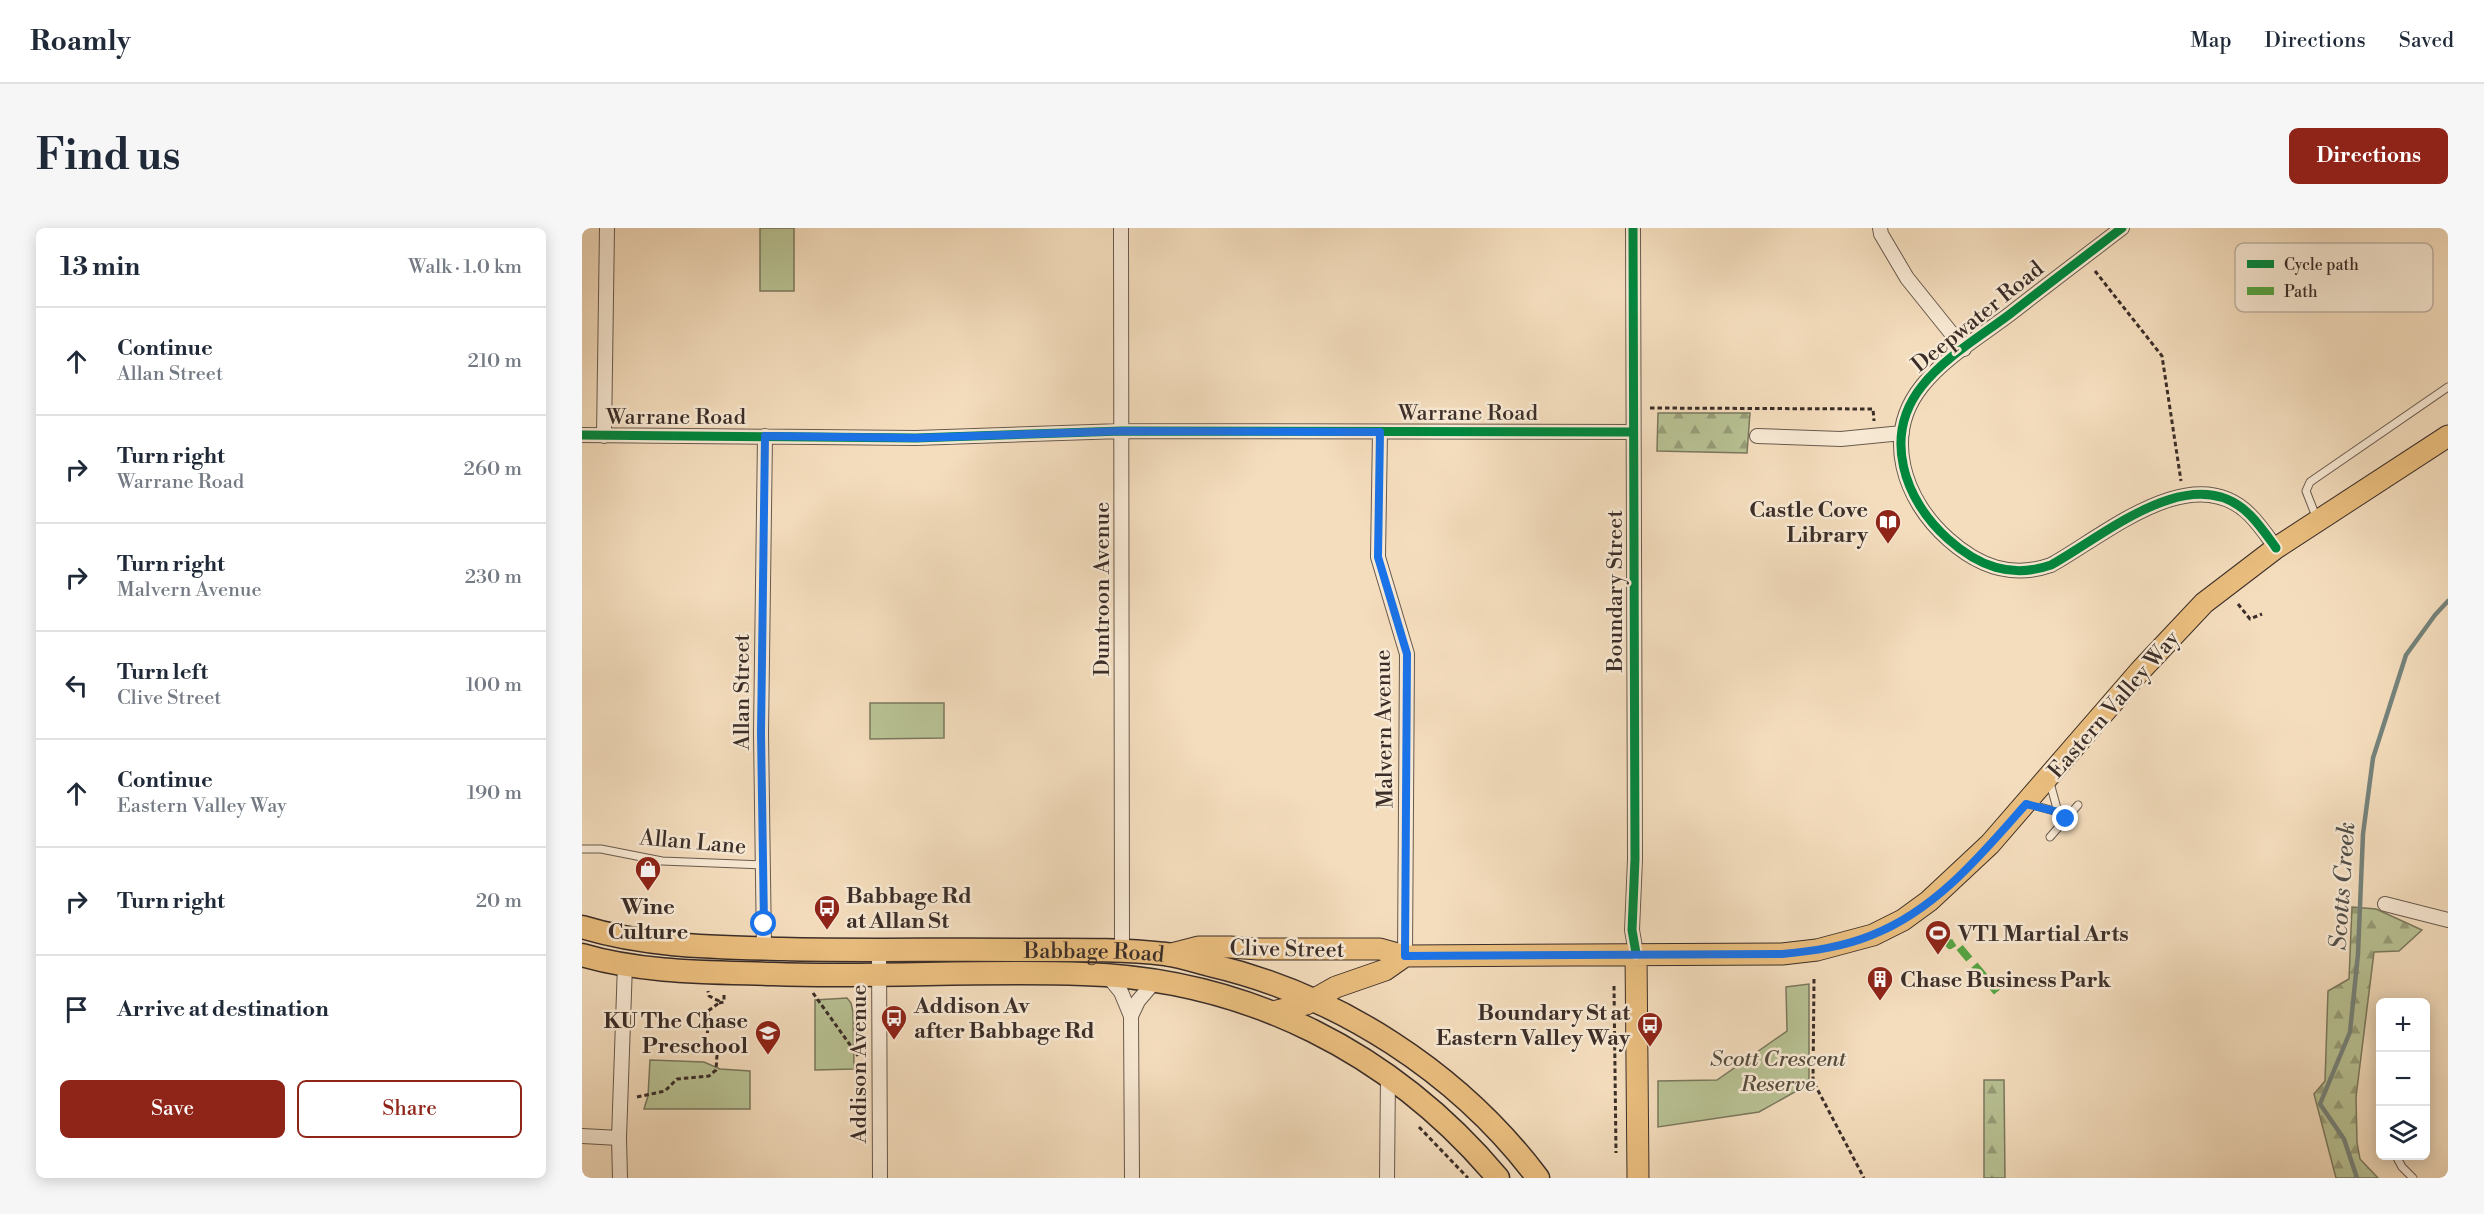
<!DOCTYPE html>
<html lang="en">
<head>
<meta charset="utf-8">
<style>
	:root { --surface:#fff; --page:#f6f6f7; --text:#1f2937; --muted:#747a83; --line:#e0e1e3; --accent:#8f2418 }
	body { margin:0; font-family:"Libre Bodoni",serif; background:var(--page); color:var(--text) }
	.controls { position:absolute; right:18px; bottom:18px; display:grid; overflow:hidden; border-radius:9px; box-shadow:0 3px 15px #0003 }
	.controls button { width:54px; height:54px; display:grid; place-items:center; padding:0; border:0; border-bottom:2px solid var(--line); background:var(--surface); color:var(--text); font:30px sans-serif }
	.stop { position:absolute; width:18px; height:18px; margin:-14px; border:4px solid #1a73e8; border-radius:50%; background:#fff }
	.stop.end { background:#1a73e8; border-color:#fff; box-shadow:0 2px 6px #0008 }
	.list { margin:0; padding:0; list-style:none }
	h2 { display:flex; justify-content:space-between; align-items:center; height:78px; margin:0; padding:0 24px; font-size:26px }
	h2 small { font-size:20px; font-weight:400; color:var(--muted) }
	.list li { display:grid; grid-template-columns:39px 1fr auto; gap:18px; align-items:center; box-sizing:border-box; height:108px; padding:0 24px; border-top:2px solid var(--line) }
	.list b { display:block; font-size:22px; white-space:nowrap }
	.list p { margin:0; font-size:20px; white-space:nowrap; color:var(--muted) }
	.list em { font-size:20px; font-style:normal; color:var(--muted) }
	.actions { display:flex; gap:12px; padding:18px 24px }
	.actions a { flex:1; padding:14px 0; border:2px solid var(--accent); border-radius:9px; text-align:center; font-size:21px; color:var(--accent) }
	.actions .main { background:var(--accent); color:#fff }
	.icon { flex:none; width:33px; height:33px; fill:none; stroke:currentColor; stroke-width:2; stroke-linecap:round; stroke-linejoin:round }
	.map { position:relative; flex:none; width:1866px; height:950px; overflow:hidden; border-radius:9px }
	header { display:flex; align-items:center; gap:36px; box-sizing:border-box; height:84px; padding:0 30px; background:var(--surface); border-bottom:2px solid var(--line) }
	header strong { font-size:28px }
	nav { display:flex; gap:33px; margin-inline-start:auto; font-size:21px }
	.intro { display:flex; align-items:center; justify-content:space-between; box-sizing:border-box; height:144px; padding:0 36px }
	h1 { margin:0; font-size:42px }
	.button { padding:15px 27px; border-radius:9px; background:var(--accent); color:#fff; font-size:21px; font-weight:700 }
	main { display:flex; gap:36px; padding:0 36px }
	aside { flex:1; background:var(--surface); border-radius:9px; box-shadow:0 3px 15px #0003 }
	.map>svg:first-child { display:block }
</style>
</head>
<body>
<header>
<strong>Roamly</strong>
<nav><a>Map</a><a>Directions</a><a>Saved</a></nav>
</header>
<div class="intro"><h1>Find us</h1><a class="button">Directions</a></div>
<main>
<aside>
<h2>13 min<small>Walk · 1.0 km</small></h2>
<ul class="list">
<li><svg class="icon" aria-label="ahead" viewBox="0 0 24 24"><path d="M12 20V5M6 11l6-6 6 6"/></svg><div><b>Continue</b><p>Allan Street</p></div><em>210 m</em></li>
<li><svg class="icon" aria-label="right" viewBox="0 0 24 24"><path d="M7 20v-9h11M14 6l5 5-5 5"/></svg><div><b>Turn right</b><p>Warrane Road</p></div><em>260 m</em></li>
<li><svg class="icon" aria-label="right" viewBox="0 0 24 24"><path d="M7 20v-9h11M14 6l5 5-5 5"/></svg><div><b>Turn right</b><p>Malvern Avenue</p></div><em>230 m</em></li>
<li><svg class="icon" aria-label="left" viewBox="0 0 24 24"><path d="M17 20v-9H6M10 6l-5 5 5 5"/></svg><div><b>Turn left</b><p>Clive Street</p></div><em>100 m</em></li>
<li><svg class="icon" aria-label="ahead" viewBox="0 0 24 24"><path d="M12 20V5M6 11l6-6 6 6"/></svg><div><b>Continue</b><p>Eastern Valley Way</p></div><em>190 m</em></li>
<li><svg class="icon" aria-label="right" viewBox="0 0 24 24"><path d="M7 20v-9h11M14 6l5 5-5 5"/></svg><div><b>Turn right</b></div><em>20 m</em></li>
<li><svg class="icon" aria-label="arrive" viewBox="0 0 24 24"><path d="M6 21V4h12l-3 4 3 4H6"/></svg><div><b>Arrive at destination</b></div></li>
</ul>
<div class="actions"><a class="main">Save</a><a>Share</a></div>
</aside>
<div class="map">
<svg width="1866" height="950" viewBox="0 0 1866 950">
	<defs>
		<pattern id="forest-firs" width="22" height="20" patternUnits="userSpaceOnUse" patternTransform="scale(1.5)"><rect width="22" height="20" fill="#b8c294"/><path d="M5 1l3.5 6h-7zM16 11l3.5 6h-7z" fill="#979e79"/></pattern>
	</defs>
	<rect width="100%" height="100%" fill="#f4ddbd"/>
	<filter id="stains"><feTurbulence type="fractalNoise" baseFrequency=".00333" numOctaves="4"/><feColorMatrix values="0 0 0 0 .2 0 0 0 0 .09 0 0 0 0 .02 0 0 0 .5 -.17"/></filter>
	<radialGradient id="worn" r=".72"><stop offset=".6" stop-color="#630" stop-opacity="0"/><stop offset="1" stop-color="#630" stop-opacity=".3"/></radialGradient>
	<path fill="#b8c294" stroke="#7a785e" stroke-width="1.5" d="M 178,0 L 212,0 L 212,63 L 178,63 Z
		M 288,475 L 362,475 L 362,510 L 288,511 Z
		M 1227,756 L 1227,856 L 1177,884 L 1076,899 L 1076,853 L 1135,852 L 1205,803 L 1204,759 Z
		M 265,770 L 269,775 L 271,784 L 272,841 L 233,842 L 233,772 Z
		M 68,832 L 122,834 L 138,841 L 168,843 L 168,881 L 62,881 L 66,868 Z"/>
	<path fill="url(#forest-firs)" stroke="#7a785e" stroke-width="1.5" d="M 1076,185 L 1168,185 L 1165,225 L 1075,223 Z
		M 1770,679 L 1794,681 L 1840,702 L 1817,723 L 1792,724 L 1774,869 L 1775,915 L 1778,931 L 1796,950 L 1754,950 L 1732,866 L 1743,853 L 1746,763 L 1767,751 Z
		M 1402,852 L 1422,852 L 1423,950 L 1402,950 Z"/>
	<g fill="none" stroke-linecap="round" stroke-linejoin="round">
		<path stroke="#75837c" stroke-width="4.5" d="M 1775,950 L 1762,911 L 1738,876 L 1768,804 L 1776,726 L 1781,606 L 1791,530 L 1824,427 L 1853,387 L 1866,373"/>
		<g stroke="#695a4e" stroke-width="9">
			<path id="service" d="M 1735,291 L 1724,263 L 1728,254 L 1866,159
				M 1468,555 L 1476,584
				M 1447,576 L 1476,584 L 1484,591
				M 1468,609 L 1496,577
				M 0,621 L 19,621 L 80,633 L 182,637
				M 1814,928 L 1820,939 L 1831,950"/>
		</g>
		<g stroke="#695a4e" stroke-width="16">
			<path id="minor" d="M 539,0 L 540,722
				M 1051,0 L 1053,631 L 1050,702 L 1054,725
				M 1298,0 L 1299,6 L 1325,50 L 1382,121
				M 1540,0 C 1502,29 1465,57 1428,86 C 1399,108 1363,129 1340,158 C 1300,208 1322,272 1366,311 C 1396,338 1429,351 1469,337 C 1522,308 1611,229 1668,287 C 1678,297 1686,309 1694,320
				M 798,204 L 796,329 L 825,426 L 823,728
				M 0,207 L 334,210 L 540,203 L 1051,204
				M 22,208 L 25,0
				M 1175,208 L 1259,211 L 1320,205
				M 1803,676 L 1866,692
				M 182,721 L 179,505 L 183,208
				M 297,721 L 298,950
				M 526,748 L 539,764 L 549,788 L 550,950
				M 549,788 L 556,773 L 573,753
				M 0,908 L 37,910
				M 38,950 L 37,910 L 43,736
				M 805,950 L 806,846"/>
		</g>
		<g stroke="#3b2e29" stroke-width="23">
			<path id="primary" d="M 1054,725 L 1056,950
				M 586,727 L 617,719 L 648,719 L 676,721 L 798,721 L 823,728 L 1200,726 L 1235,722 L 1291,707 L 1321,692 L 1347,673 L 1408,616 L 1558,443 L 1622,375 L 1694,320 L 1866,208
				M 691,784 L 724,776 L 754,759 L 803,742 L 823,728"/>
		</g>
		<g stroke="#3b2e29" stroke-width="25">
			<g id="trunk">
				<path id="s1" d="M 0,699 C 65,719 133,719 200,721 C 281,723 362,721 443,722 C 490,722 537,721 583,726 C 598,728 613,733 628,737 C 757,767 877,845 956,950"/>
				<path d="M 0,727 C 61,745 128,744 191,746 C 294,750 397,742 501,746 C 666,751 811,825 916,950"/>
			</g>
		</g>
		<path stroke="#3b2e29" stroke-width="3" stroke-dasharray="4.5 3" stroke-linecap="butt" d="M 1513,43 L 1580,128 L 1599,253
			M 1068,180 L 1291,181 L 1292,193
			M 1656,376 L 1668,391 L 1680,386
			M 1354,698 L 1362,709
			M 1232,751 L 1231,853 L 1282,950
			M 1032,758 L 1034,925
			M 231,765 L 276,828
			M 137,775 L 142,774 L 142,764
			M 125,820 L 126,783 L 137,775 L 137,773 L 127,768 L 126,763
			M 55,869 L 83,863 L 95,851 L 127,848 L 134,842 L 135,827 L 122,819
			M 837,899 L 886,950"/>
		<use href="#service" stroke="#f8e9d4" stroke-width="7"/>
		<use href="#minor" stroke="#f8e9d4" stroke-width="14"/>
		<use href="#primary" stroke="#eabe7e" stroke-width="21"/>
		<use href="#trunk" stroke="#eabe7e" stroke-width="22"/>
		<path stroke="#54a442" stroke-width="8" stroke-dasharray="15 8" stroke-linecap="butt" d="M 1362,709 L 1368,717 L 1373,714 L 1415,764"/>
		<g stroke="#f8e9d4" stroke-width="13">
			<path id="cycleway" d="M 1051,0 L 1053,631 L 1050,702 L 1054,725
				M 1540,0 C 1502,29 1465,57 1428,86 C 1399,108 1363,129 1340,158 C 1300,208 1322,272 1366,311 C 1396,338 1429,351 1469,337 C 1522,308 1611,229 1668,287 C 1678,297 1686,309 1694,320
				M 0,207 L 334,210 L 540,203 L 1051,204"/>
		</g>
		<use href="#cycleway" stroke="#00873e" stroke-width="9"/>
	</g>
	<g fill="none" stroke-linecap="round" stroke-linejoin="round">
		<path stroke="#1a73e8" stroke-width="8" d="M 182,696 L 179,505 L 183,208 L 334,210 L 540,203 L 798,204 L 796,329 L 825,426 L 823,728 L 1200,726 C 1231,723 1261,719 1290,707 C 1354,682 1400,626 1444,576 L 1476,584 L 1484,591"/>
	</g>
	<defs>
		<g id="library-pin" transform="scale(1.35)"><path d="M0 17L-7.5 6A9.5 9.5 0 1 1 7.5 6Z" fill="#8f2418" stroke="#f8e9d4"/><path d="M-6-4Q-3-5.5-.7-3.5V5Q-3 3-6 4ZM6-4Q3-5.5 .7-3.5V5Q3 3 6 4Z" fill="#fff"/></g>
		<g id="shop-pin" transform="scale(1.35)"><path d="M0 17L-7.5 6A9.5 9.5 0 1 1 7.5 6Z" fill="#8f2418" stroke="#f8e9d4"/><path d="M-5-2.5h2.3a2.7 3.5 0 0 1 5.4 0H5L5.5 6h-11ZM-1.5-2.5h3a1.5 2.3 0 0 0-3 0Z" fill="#fff"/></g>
		<g id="bus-pin" transform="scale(1.35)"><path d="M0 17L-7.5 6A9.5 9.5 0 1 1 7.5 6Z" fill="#8f2418" stroke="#f8e9d4"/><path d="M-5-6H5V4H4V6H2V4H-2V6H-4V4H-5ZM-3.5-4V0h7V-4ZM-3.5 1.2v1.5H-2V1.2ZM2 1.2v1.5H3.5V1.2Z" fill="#fff"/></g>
		<g id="stadium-pin" transform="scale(1.35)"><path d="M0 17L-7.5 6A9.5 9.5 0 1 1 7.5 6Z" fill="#8f2418" stroke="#f8e9d4"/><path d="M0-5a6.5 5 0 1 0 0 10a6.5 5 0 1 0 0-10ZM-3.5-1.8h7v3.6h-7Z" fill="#fff"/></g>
		<g id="building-pin" transform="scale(1.35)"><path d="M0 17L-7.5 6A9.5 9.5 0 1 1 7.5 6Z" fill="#8f2418" stroke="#f8e9d4"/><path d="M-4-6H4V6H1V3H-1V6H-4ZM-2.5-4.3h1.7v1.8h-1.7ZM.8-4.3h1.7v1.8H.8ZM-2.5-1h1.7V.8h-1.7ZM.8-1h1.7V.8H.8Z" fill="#fff"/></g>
		<g id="school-pin" transform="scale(1.35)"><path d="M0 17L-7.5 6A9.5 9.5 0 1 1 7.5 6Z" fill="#8f2418" stroke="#f8e9d4"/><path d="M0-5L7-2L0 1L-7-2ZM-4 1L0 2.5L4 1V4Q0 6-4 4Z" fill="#fff"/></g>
	</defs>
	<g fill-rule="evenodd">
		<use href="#library-pin" x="1306" y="294"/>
		<use href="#shop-pin" x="66" y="641"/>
		<use href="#bus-pin" x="245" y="680"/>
		<use href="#stadium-pin" x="1356" y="705"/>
		<use href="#building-pin" x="1298" y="751"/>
		<use href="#bus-pin" x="312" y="790"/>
		<use href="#bus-pin" x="1068" y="797"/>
		<use href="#school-pin" x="186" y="805"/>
	</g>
	<g text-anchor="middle" stroke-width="5" stroke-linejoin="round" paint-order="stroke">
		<g font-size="22" fill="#3b2e29" stroke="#f8e9d4">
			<text transform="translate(1395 88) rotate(-39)" y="8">Deepwater Road</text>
			<text x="886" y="192">Warrane Road</text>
			<text x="94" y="196">Warrane Road</text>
			<text transform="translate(519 361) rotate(-90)" y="8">Duntroon Avenue</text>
			<text transform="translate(1032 363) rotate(-90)" y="8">Boundary Street</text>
			<text transform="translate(159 464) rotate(-90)" y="8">Allan Street</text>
			<text transform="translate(1531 476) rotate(-49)" y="8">Eastern Valley Way</text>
			<text transform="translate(801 501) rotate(-91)" y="8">Malvern Avenue</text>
			<text transform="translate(111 613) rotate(5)" y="8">Allan Lane</text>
			<text transform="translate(705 720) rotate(1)" y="8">Clive Street</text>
			<text dy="8" stroke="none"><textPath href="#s1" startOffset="514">Babbage Road</textPath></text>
			<text transform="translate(276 836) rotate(-90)" y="8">Addison Avenue</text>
		</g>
		<g font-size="22" font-weight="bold" fill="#3b2e29" stroke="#f8e9d4" text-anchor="start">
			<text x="1286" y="289" text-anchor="end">Castle Cove<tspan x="1286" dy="25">Library</tspan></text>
			<text x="264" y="675">Babbage Rd<tspan x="264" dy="25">at Allan St</tspan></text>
			<text x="66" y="686" text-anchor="middle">Wine<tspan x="66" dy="25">Culture</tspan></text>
			<text x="1376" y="713">VT1 Martial Arts</text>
			<text x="1318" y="759">Chase Business Park</text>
			<text x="332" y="785">Addison Av<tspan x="332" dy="25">after Babbage Rd</tspan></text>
			<text x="1048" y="792" text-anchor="end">Boundary St at<tspan x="1048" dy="25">Eastern Valley Way</tspan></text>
			<text x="166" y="800" text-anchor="end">KU The Chase<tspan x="166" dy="25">Preschool</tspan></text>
		</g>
		<g font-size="22" font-style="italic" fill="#544c3e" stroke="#f8e9d4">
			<text x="1196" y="838">Scott Crescent<tspan x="1196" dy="25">Reserve</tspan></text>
		</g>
		<g font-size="24" font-style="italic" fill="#53514c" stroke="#f8e9d4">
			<text transform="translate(1760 658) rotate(-86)" y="8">Scotts Creek</text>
		</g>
	</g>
	<rect x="1653" y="15" width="198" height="69" rx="9" fill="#f8e9d4" stroke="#bfb1a1" stroke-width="1.5"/>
	<rect x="1665" y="32" width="27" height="8" fill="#00873e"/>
	<rect x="1665" y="59" width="27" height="8" fill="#54a442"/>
	<g font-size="16" fill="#3b2e29">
		<text x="1702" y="42">Cycle path</text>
		<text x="1702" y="69">Path</text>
	</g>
	<rect width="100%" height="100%" filter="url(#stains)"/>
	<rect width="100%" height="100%" fill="url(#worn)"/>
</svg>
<div class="controls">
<button>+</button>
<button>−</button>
<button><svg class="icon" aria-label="layers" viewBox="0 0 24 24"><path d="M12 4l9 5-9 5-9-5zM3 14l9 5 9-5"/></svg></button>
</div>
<div class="stop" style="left:182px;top:696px"></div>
<div class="stop end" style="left:1484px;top:591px"></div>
</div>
</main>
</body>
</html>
